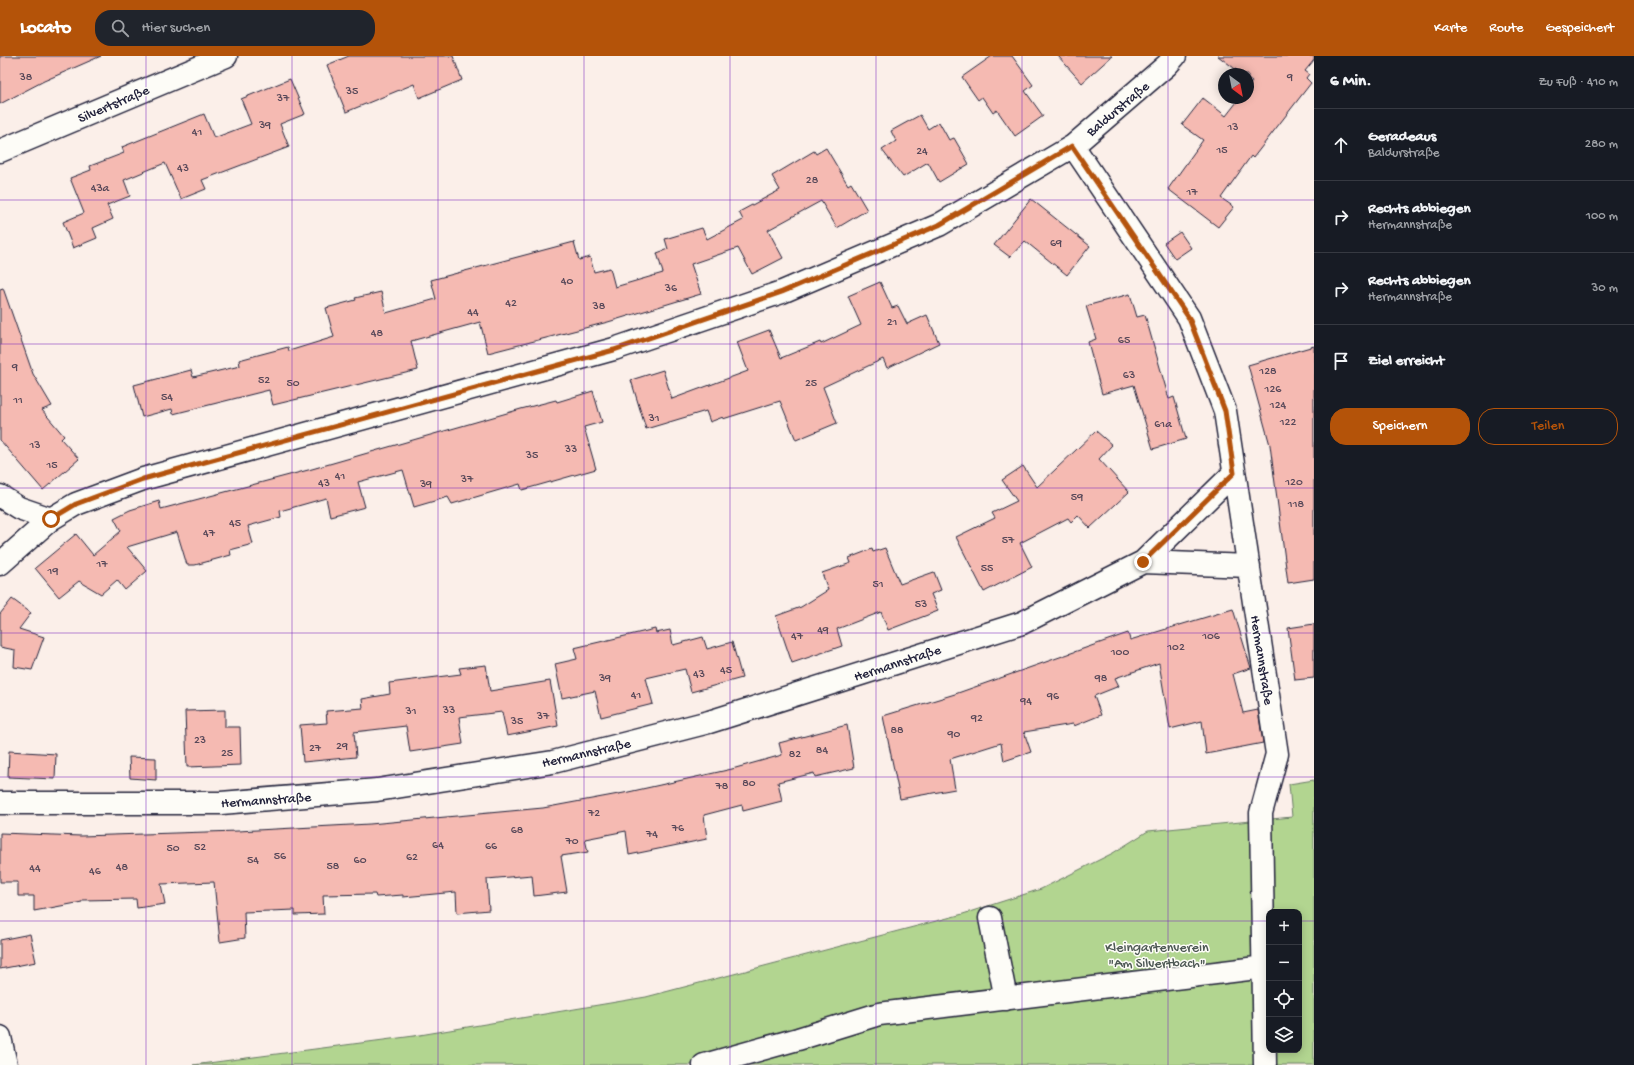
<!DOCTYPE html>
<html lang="de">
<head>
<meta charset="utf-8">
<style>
	:root { --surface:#171b24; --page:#20242c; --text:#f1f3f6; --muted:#9ea1a6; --line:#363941; --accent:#b45309 }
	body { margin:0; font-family:"Gochi Hand",sans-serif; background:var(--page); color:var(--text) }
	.controls { position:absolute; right:12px; bottom:12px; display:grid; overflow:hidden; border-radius:8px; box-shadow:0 2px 10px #0003 }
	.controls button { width:36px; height:36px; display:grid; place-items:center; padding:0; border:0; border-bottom:1px solid var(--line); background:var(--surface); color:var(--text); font:20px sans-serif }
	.compass { position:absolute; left:1218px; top:12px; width:36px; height:36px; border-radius:50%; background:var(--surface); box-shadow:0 2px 10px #0003; rotate:148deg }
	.stop { position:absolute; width:12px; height:12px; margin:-9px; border:3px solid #b45309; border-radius:50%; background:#fff }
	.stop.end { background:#b45309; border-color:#fff; box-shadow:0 1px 4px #0008 }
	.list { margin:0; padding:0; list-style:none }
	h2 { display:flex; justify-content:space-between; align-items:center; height:52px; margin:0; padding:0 16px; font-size:17px }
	h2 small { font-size:13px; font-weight:400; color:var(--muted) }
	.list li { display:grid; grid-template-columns:26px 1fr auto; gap:12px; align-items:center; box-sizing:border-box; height:72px; padding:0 16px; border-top:1px solid var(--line) }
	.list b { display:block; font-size:15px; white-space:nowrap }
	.list p { margin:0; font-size:13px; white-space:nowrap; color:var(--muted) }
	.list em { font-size:13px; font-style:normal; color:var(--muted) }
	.actions { display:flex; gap:8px; padding:12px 16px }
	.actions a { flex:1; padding:9px 0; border:1px solid var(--accent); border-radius:16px; text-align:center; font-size:14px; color:var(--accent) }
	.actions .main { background:var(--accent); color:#fff }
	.icon { flex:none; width:22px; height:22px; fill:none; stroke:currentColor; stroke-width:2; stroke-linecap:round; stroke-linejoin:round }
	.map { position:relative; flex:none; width:1314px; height:1009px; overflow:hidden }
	header { display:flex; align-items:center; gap:24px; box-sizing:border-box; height:56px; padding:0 20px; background:var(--accent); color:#fff }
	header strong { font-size:19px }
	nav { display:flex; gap:22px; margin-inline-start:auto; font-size:14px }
	.search { width:280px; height:36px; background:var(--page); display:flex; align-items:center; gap:10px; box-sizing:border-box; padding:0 14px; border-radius:16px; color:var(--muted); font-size:15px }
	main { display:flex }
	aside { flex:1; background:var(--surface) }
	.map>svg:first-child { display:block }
</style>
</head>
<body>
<header>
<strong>Locato</strong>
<div class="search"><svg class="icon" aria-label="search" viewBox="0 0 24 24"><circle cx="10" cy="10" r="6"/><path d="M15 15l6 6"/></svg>Hier suchen</div>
<nav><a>Karte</a><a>Route</a><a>Gespeichert</a></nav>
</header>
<main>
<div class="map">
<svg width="1314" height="1009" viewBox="0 0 1314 1009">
	<rect width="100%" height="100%" fill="#fbefe9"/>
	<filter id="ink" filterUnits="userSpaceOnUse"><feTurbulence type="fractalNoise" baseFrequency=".025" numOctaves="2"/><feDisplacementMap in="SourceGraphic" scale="8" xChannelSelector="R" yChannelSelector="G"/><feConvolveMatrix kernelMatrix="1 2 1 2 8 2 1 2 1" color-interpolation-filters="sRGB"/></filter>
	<g filter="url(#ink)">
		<path fill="#b2d590" stroke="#6a7c66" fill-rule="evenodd" d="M 1314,724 L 1314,1009 L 193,1009 L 414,980 L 646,941 L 963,858 L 1041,833 L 1113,797 L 1148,775 L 1292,761 L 1289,728 ZM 1269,856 L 1299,856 L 1299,994 L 1269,994 Z"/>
		<path fill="#f5bab2" stroke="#22223b" d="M 0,0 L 101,0 L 44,25 L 0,48 Z
			M 349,0 L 453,0 L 462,24 L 419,42 L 414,28 L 346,56 L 327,9 Z
			M 992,0 L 1012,0 L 1033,29 L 1025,35 L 1043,60 L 1015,80 L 997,54 L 993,57 L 982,41 L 978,44 L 962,21 Z
			M 1058,0 L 1112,0 L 1082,27 Z
			M 1218,0 L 1314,0 L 1314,4 L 1305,15 L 1309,18 L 1306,22 L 1311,27 L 1253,102 L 1251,100 L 1221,142 L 1234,151 L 1218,171 L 1168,133 L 1203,84 L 1182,69 L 1203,42 L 1226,60 L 1240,42 L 1248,42 L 1248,31 L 1252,26 L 1248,23 L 1248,18 L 1242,18 Z
			M 290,23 L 305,58 L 280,68 L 289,91 L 202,124 L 206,133 L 181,143 L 165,107 L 124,124 L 130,140 L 107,149 L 113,163 L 93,172 L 97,182 L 73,192 L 63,166 L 84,157 L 70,122 L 91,114 L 90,110 L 124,97 L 122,91 L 204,58 L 214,82 L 251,68 L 241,43 Z
			M 920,59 L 928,73 L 939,66 L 949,84 L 954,82 L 969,108 L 939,126 L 928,106 L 903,121 L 882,94 L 896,85 L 891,75 Z
			M 826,92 L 848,129 L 851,127 L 867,154 L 837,172 L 821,145 L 768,174 L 783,202 L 752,218 L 738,192 L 691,208 L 701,238 L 608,266 L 488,297 L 480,266 L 411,285 L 418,314 L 273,349 L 269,334 L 173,358 L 172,353 L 142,361 L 134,329 L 191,314 L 193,321 L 240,310 L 239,304 L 288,291 L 289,295 L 334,281 L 326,252 L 356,244 L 355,242 L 381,236 L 386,257 L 436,243 L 431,224 L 574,186 L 579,204 L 590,201 L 594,216 L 610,212 L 615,231 L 663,217 L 657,197 L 668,193 L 665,183 L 702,172 L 707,183 L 743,164 L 739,156 L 780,134 L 772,120 L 814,95 L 816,98 Z
			M 1031,143 L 1090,190 L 1067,219 L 1025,185 L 1010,201 L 994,189 Z
			M 1180,176 L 1191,192 L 1175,203 L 1164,187 Z
			M 880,226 L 892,252 L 898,250 L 907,268 L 927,259 L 939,287 L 887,312 L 883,303 L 823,331 L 837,367 L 796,384 L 780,345 L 723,363 L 723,361 L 710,366 L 706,355 L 646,373 L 631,324 L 663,314 L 672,343 L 748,315 L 737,286 L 769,274 L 781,302 L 820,286 L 821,288 L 861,269 L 848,240 Z
			M 3,232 L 33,318 L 52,350 L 42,354 L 64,380 L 61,383 L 79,403 L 43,434 L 0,384 L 0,233 Z
			M 1130,238 L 1137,261 L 1145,259 L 1169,343 L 1174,341 L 1186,383 L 1153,393 L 1134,329 L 1102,338 L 1088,286 L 1096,283 L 1086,250 Z
			M 1314,290 L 1314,523 L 1288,527 L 1270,389 L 1248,309 Z
			M 593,335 L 602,366 L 584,371 L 596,413 L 522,434 L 520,428 L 452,448 L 448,441 L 414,451 L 403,414 L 358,426 L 365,451 L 330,460 L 326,442 L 280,455 L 281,461 L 248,470 L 253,488 L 230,494 L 231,499 L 195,509 L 187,509 L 177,476 L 127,491 L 147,515 L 125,534 L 117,524 L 101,538 L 79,525 L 59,541 L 35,512 L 76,478 L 93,499 L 121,475 L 114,462 L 130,454 L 159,445 L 161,453 L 312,413 L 521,353 L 556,344 L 557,346 Z
			M 1096,375 L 1112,389 L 1099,403 L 1129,436 L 1090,472 L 1078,459 L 1071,466 L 1068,462 L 1020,487 L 1032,511 L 984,536 L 956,481 L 995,462 L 992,457 L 1017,445 L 1002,424 L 1023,410 L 1037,431 Z
			M 885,492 L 900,528 L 934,516 L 941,534 L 931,538 L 938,555 L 888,574 L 881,556 L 837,573 L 842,590 L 792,607 L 776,560 L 801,551 L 828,534 L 822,517 L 851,507 L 849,502 L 872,493 L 873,496 Z
			M 12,543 L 31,557 L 19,573 L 44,581 L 32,614 L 14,611 L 15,594 L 0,591 L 0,558 Z
			M 1233,553 L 1251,612 L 1233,618 L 1243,657 L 1258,654 L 1263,687 L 1206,698 L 1202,665 L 1170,673 L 1159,607 L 1115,622 L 1119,630 L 1094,640 L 1101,659 L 1074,670 L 1073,668 L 1024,676 L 1031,696 L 1004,705 L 1001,687 L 950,703 L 955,733 L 900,743 L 883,660 L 955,638 L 1128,577 L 1130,584 Z
			M 1314,568 L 1314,622 L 1295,624 L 1288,572 Z
			M 655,573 L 656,577 L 670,574 L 673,589 L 703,581 L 707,593 L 732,586 L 742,622 L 691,636 L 685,613 L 646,622 L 653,648 L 601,661 L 595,635 L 562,642 L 555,608 L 577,603 L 574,592 Z
			M 486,609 L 490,635 L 550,625 L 558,670 L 507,680 L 502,656 L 459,661 L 463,688 L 410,696 L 406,670 L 354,676 L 356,701 L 303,706 L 300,669 L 327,667 L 326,655 L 363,652 L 362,643 L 390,638 L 389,627 L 461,618 L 459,612 Z
			M 225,654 L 225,671 L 240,671 L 241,709 L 187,711 L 185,655 Z
			M 847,669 L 854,712 L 815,721 L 814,717 L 778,726 L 782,745 L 743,755 L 742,749 L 704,759 L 707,783 L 629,799 L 626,775 L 585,783 L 588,796 L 561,800 L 567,836 L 534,840 L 532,819 L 487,823 L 489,854 L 457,857 L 456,836 L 403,841 L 403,839 L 376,841 L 375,838 L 323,839 L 324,858 L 295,859 L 295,854 L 244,856 L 245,882 L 220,886 L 214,826 L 161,828 L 165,848 L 137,852 L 136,843 L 82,844 L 82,846 L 34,855 L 34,840 L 18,840 L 18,826 L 0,826 L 0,777 L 81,780 L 238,775 L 370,768 L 543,752 L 624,737 L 732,713 L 782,699 L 779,687 Z
			M 9,695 L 56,698 L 55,723 L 8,721 Z
			M 129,701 L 156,702 L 156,724 L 130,722 Z
			M 30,878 L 36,906 L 0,913 L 0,884 Z"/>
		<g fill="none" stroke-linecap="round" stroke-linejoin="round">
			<g stroke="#22223b" stroke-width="25">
				<path id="minor" d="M 1073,90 L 1189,262 L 1225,355 L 1277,698 L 1261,757 L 1265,1009
					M 0,95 L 226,0
					M 0,440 L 19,452 L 51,463 L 76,448 L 143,423 L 614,293 L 782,236 L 939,169 L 1073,90 L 1167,9 L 1175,0
					M 1143,506 L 1249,510
					M 0,508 L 51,463
					M 0,747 L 221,747 L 377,734 L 553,706 L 709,666 L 1022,567 L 1143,506 L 1234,417
					M 990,862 L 1006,943
					M 0,981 L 6,1009
					M 704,1009 L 798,983 L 879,958 L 1265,911"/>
			</g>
			<use href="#minor" stroke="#fdfcf7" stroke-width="22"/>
		</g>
	</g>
	<g fill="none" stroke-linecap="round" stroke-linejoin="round" filter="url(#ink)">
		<path stroke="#b45309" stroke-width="5" d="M 51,463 L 76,448 L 143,423 L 614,294 L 782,236 L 939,169 L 1072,90 L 1189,262 L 1225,355 L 1234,417 L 1143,506"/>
	</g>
	<path fill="none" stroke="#7b2cbf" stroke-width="1" stroke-opacity="0.55" d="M 146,0 L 146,1009M 292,0 L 292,1009M 438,0 L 438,1009M 584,0 L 584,1009M 730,0 L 730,1009M 876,0 L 876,1009M 1022,0 L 1022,1009M 1168,0 L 1168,1009M 0,144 L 1314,144M 0,288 L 1314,288M 0,432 L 1314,432M 0,577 L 1314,577M 0,721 L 1314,721M 0,865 L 1269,865M 1299,865 L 1314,865"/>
	<g text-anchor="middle" stroke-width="3" stroke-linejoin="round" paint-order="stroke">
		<g font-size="12" fill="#574859">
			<text x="26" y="24">38</text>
			<text x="1290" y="24">9</text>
			<text x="352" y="38">35</text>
			<text x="283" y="45">37</text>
			<text x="265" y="72">39</text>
			<text x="1233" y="74">13</text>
			<text x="197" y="79">41</text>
			<text x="1222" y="97">15</text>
			<text x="922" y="98">24</text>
			<text x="183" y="115">43</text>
			<text x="812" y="127">28</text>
			<text x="100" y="135">43a</text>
			<text x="1192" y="139">17</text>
			<text x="1056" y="190">69</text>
			<text x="567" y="228">40</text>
			<text x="671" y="235">36</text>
			<text x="511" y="250">42</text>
			<text x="599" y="253">38</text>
			<text x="473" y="259">44</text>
			<text x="892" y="269">21</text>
			<text x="377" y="280">48</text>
			<text x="1124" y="287">65</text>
			<text x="15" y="314">9</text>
			<text x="1268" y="318">128</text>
			<text x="1129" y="322">63</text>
			<text x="264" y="327">52</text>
			<text x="293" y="330">50</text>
			<text x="811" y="330">25</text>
			<text x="1273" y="336">126</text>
			<text x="167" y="344">54</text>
			<text x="18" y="347">11</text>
			<text x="1278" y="352">124</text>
			<text x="654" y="365">31</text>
			<text x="1288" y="369">122</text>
			<text x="1163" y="371">61a</text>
			<text x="35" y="392">13</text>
			<text x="571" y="396">33</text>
			<text x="532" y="402">35</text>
			<text x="52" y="412">15</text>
			<text x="340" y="423">41</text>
			<text x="467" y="426">37</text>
			<text x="1294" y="429">120</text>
			<text x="324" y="430">43</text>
			<text x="426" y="431">39</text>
			<text x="1077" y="444">59</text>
			<text x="1296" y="451">118</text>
			<text x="235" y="470">45</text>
			<text x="209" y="480">47</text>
			<text x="1008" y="487">57</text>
			<text x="102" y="511">17</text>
			<text x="987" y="515">55</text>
			<text x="53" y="518">19</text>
			<text x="878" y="531">51</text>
			<text x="921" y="551">53</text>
			<text x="823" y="577">49</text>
			<text x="797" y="583">47</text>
			<text x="1211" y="583">106</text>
			<text x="1176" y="594">102</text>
			<text x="1120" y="599">100</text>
			<text x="726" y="617">45</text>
			<text x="699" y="621">43</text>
			<text x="605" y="625">39</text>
			<text x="1101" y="625">98</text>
			<text x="636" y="642">41</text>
			<text x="1053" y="643">96</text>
			<text x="1026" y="648">94</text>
			<text x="449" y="657">33</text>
			<text x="411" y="658">31</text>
			<text x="543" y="663">37</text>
			<text x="977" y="665">92</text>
			<text x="517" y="668">35</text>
			<text x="897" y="677">88</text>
			<text x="954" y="681">90</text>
			<text x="200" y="687">23</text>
			<text x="342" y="693">29</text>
			<text x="315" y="695">27</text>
			<text x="822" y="697">84</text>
			<text x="227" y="700">25</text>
			<text x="795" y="701">82</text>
			<text x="749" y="730">80</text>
			<text x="722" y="733">78</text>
			<text x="594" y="760">72</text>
			<text x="678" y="775">76</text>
			<text x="517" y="777">68</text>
			<text x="652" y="781">74</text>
			<text x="572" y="788">70</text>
			<text x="438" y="792">64</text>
			<text x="491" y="793">66</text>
			<text x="200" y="794">52</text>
			<text x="173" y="795">50</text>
			<text x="280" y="803">56</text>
			<text x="412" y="804">62</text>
			<text x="253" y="807">54</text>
			<text x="360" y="807">60</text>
			<text x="333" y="813">58</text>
			<text x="122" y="814">48</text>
			<text x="35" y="815">44</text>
			<text x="95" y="818">46</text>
		</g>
		<g font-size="14" fill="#22223b" stroke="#fdfcf7">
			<text transform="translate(113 47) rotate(-23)" y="5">Silvertstraße</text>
			<text transform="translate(1117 52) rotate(-40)" y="5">Baldurstraße</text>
			<text transform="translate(1263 604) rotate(81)" y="5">Hermannstraße</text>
			<text transform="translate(897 606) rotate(-18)" y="5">Hermannstraße</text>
			<text transform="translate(586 696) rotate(-13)" y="5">Hermannstraße</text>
			<text transform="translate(266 743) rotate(-4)" y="5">Hermannstraße</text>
		</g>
		<g font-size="14" fill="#4d5854" stroke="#fdfcf7">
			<text x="1157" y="895">Kleingartenverein<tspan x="1157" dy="16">"Am Silvertbach"</tspan></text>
		</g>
	</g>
</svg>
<div class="controls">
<button>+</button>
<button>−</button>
<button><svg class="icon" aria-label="locate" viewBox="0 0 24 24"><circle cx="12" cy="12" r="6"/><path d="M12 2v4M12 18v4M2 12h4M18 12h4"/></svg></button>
<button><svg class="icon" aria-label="layers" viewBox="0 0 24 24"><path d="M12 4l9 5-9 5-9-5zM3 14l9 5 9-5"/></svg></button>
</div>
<svg class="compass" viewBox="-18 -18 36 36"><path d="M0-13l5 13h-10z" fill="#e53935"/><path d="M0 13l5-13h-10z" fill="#9ea1a6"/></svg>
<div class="stop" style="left:51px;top:463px"></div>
<div class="stop end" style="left:1143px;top:506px"></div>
</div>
<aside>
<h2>6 Min.<small>Zu Fuß · 410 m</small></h2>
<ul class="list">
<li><svg class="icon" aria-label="ahead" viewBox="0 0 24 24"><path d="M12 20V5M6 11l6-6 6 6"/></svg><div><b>Geradeaus</b><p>Baldurstraße</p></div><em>280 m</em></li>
<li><svg class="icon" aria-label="right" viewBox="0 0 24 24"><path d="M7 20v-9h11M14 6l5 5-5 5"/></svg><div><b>Rechts abbiegen</b><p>Hermannstraße</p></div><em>100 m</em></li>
<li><svg class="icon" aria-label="right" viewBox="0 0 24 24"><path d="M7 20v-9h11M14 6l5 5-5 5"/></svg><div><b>Rechts abbiegen</b><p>Hermannstraße</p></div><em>30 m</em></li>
<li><svg class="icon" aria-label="arrive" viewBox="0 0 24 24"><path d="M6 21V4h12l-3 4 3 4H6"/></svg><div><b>Ziel erreicht</b></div></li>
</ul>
<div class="actions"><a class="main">Speichern</a><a>Teilen</a></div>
</aside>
</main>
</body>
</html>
